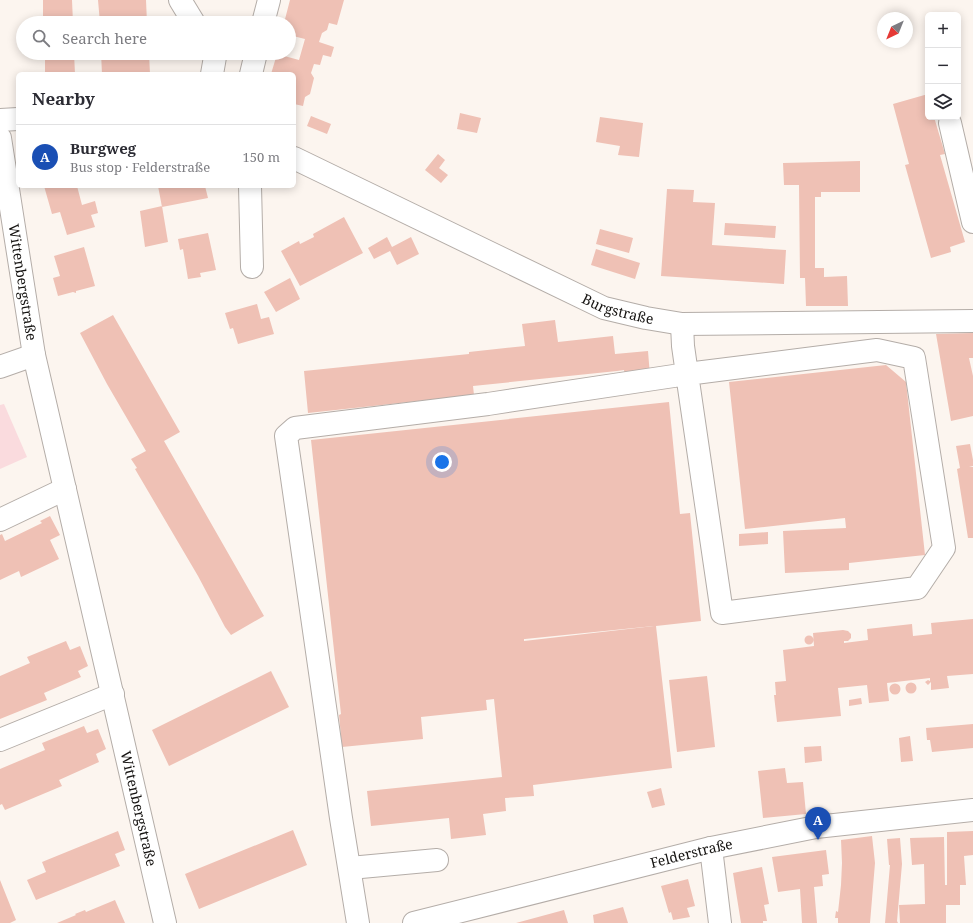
<!DOCTYPE html>
<html lang="en">
<head>
<meta charset="utf-8">
<style>
	:root { --surface:#fff; --page:#f2f2f3; --text:#2b2b33; --muted:#7c7c81; --line:#e1e1e2; --accent:#b45309 }
	body { margin:0; font-family:"Noto Serif",serif; background:var(--page); color:var(--text) }
	.controls { position:absolute; right:12px; top:12px; display:grid; overflow:hidden; border-radius:6px; box-shadow:0 2px 10px #0003 }
	.controls button { width:36px; height:36px; display:grid; place-items:center; padding:0; border:0; border-bottom:1px solid var(--line); background:var(--surface); color:var(--text); font:20px sans-serif }
	.compass { position:absolute; left:877px; top:12px; width:36px; height:36px; border-radius:50%; background:var(--surface); box-shadow:0 2px 10px #0003; rotate:223deg }
	.you { position:absolute; left:442px; top:462px; width:14px; height:14px; margin:-10px; border:3px solid #fff; border-radius:50%; background:#1a73e8; box-shadow:0 0 0 6px #1a73e833 }
	.badge { display:grid; place-items:center; width:26px; height:26px; border-radius:50%; background:var(--accent); color:#fff; font-size:13px; font-weight:700 }
	.pin { position:absolute; translate:-50% -33px; filter:drop-shadow(0 1px 2px #0008) }
	.pin::after { content:''; position:absolute; top:21px; width:14px; height:12px; background:inherit; clip-path:polygon(0 0,100% 0,50% 100%) }
	.list { margin:0; padding:0; list-style:none }
	h2 { display:flex; justify-content:space-between; align-items:center; height:52px; margin:0; padding:0 16px; font-size:17px }
	h2 small { font-size:13px; font-weight:400; color:var(--muted) }
	.list li { display:grid; grid-template-columns:26px 1fr auto; gap:12px; align-items:center; box-sizing:border-box; height:64px; padding:0 16px; border-top:1px solid var(--line) }
	.list b { display:block; font-size:15px; white-space:nowrap }
	.list p { margin:0; font-size:13px; white-space:nowrap; color:var(--muted) }
	.list em { font-size:13px; font-style:normal; color:var(--muted) }
	.icon { flex:none; width:22px; height:22px; fill:none; stroke:currentColor; stroke-width:2; stroke-linecap:round; stroke-linejoin:round }
	.map { position:relative; flex:none; width:973px; height:923px; overflow:hidden }
	.search { position:absolute; background:var(--surface); box-shadow:0 2px 10px #0003; left:16px; top:16px; width:280px; height:44px; display:flex; align-items:center; gap:10px; box-sizing:border-box; padding:0 14px; border-radius:22px; color:var(--muted); font-size:15px }
	.panel { position:absolute; background:var(--surface); box-shadow:0 2px 10px #0003; left:16px; top:72px; width:280px; height:116px; border-radius:6px }
	.map>svg:first-child { display:block }
</style>
</head>
<body>
<div class="map">
<svg width="973" height="923" viewBox="0 0 973 923">
	<rect width="100%" height="100%" fill="#fcf5ef"/>
	<path fill="#fadbde" d="M 4,404 L 27,457 L 0,469 L 0,405 Z"/>
	<path fill="#efc1b5" fill-rule="evenodd" d="M 43,0 L 72,0 L 73,23 L 43,23 Z
		M 98,0 L 146,0 L 147,23 L 100,23 Z
		M 290,0 L 344,0 L 337,25 L 329,23 L 327,30 L 322,33 L 319,42 L 334,47 L 331,57 L 323,55 L 320,65 L 314,64 L 311,73 L 314,78 L 310,94 L 305,97 L 303,106 L 294,104 L 294,74 L 271,74 L 277,54 L 299,60 L 305,39 L 289,35 L 289,23 L 284,23 Z
		M 45,53 L 74,53 L 75,74 L 45,74 Z
		M 101,53 L 149,53 L 150,74 L 102,74 Z
		M 928,94 L 928,117 L 934,117 L 945,154 L 940,155 L 965,242 L 950,247 L 951,252 L 931,258 L 905,165 L 909,164 L 893,104 Z
		M 460,113 L 481,118 L 477,133 L 457,129 Z
		M 311,116 L 331,124 L 327,134 L 307,126 Z
		M 600,117 L 643,123 L 639,157 L 618,155 L 620,146 L 596,142 Z
		M 438,154 L 445,160 L 439,168 L 448,175 L 441,183 L 425,170 Z
		M 860,161 L 860,192 L 821,192 L 821,197 L 815,197 L 815,268 L 824,268 L 824,277 L 847,276 L 848,306 L 806,306 L 805,278 L 800,278 L 799,185 L 784,185 L 783,163 Z
		M 44,186 L 77,186 L 82,205 L 95,201 L 98,213 L 91,215 L 95,227 L 67,235 L 60,212 L 52,214 Z
		M 158,186 L 205,186 L 208,198 L 162,207 Z
		M 667,189 L 694,190 L 693,202 L 715,203 L 712,245 L 786,250 L 784,284 L 661,276 Z
		M 162,206 L 168,242 L 145,247 L 140,211 Z
		M 344,217 L 363,253 L 300,286 L 281,251 L 299,241 L 300,244 L 314,237 L 313,234 Z
		M 725,223 L 776,226 L 775,238 L 724,235 Z
		M 600,229 L 633,238 L 629,253 L 596,244 Z
		M 208,233 L 216,270 L 200,273 L 201,277 L 188,279 L 183,249 L 180,250 L 178,239 Z
		M 387,237 L 392,247 L 411,237 L 419,254 L 397,265 L 390,251 L 374,259 L 368,248 Z
		M 84,247 L 95,286 L 76,291 L 76,293 L 73,292 L 58,296 L 53,278 L 60,276 L 54,256 Z
		M 596,249 L 640,263 L 635,279 L 591,265 Z
		M 290,278 L 300,299 L 276,312 L 264,292 Z
		M 257,304 L 261,319 L 269,317 L 274,334 L 238,344 L 233,328 L 230,329 L 225,313 Z
		M 113,315 L 180,432 L 164,441 L 264,616 L 231,635 L 225,627 L 198,576 L 135,469 L 137,468 L 131,459 L 146,451 L 107,384 L 80,333 Z
		M 555,320 L 558,342 L 613,336 L 615,354 L 648,351 L 650,376 L 625,379 L 624,370 L 617,371 L 473,386 L 474,395 L 308,413 L 304,371 L 469,354 L 469,352 L 525,346 L 522,324 Z
		M 973,333 L 973,358 L 969,358 L 973,376 L 973,416 L 951,421 L 936,334 Z
		M 886,365 L 906,382 L 925,555 L 849,563 L 849,570 L 785,573 L 783,531 L 846,528 L 845,518 L 745,529 L 729,382 Z
		M 669,402 L 680,514 L 690,513 L 701,621 L 656,626 L 672,768 L 533,785 L 534,796 L 505,798 L 506,811 L 483,814 L 486,835 L 451,839 L 449,818 L 371,826 L 367,791 L 502,777 L 494,699 L 486,700 L 487,710 L 421,717 L 423,739 L 342,747 L 339,715 L 341,714 L 311,440 ZM 654,626 L 524,641 L 524,639 L 525,639 Z
		M 970,444 L 973,460 L 973,466 L 969,467 L 973,467 L 973,538 L 968,538 L 957,469 L 960,468 L 956,446 Z
		M 50,516 L 60,535 L 50,540 L 59,559 L 21,577 L 19,571 L 0,580 L 0,535 L 2,534 L 5,541 L 42,523 L 40,521 Z
		M 768,532 L 768,544 L 739,546 L 739,534 Z
		M 973,619 L 973,674 L 947,676 L 949,688 L 931,690 L 931,682 L 928,685 L 925,682 L 928,680 L 930,681 L 930,678 L 887,683 L 889,701 L 869,703 L 867,685 L 838,688 L 841,716 L 777,722 L 774,695 L 776,695 L 775,682 L 786,681 L 783,650 L 814,646 L 813,633 L 843,630 L 848,631 L 851,634 L 851,638 L 848,641 L 844,641 L 844,643 L 868,640 L 867,629 L 912,624 L 913,636 L 932,634 L 931,623 Z
		M804.5 640a4.5 4.5 0 1 1 9 0a4.5 4.5 0 1 1-9 0Z
		M 66,641 L 70,650 L 80,646 L 88,666 L 78,671 L 81,677 L 44,693 L 47,700 L 0,719 L 0,676 L 30,663 L 27,657 Z
		M 271,671 L 289,707 L 169,766 L 152,730 Z
		M 707,676 L 715,747 L 677,752 L 669,680 Z
		M905.5 688a5.5 5.5 0 1 1 11 0a5.5 5.5 0 1 1-11 0Z
		M889.5 689a5.5 5.5 0 1 1 11 0a5.5 5.5 0 1 1-11 0Z
		M 861,698 L 862,704 L 849,706 L 849,700 Z
		M 973,724 L 973,748 L 932,752 L 930,740 L 927,740 L 926,728 Z
		M 84,726 L 87,733 L 98,729 L 106,749 L 96,754 L 99,762 L 59,780 L 62,786 L 5,810 L 2,804 L 0,805 L 0,769 L 45,750 L 42,743 Z
		M 910,736 L 913,761 L 901,762 L 899,738 Z
		M 821,746 L 822,761 L 805,763 L 804,747 Z
		M 785,768 L 787,783 L 803,782 L 806,814 L 763,818 L 758,771 Z
		M 661,788 L 665,805 L 652,808 L 647,792 Z
		M 293,830 L 307,865 L 199,909 L 185,874 Z
		M 118,831 L 125,850 L 115,854 L 120,866 L 36,900 L 27,880 L 46,872 L 42,862 Z
		M 973,831 L 973,855 L 964,856 L 966,885 L 960,885 L 960,905 L 946,905 L 946,923 L 900,923 L 899,905 L 925,904 L 924,864 L 912,865 L 910,838 L 944,837 L 945,885 L 947,885 L 947,832 Z
		M 872,836 L 875,863 L 870,923 L 838,923 L 838,918 L 835,918 L 836,911 L 838,912 L 841,885 L 842,863 L 841,840 Z
		M 900,838 L 902,864 L 897,921 L 898,923 L 885,923 L 890,865 L 889,865 L 887,839 Z
		M 826,850 L 829,874 L 822,875 L 823,886 L 814,887 L 817,923 L 802,923 L 800,889 L 778,892 L 772,857 Z
		M 762,867 L 769,904 L 764,905 L 767,921 L 763,921 L 763,923 L 741,923 L 733,873 Z
		M 688,879 L 695,906 L 687,908 L 690,917 L 673,920 L 671,912 L 669,913 L 661,886 Z
		M 0,880 L 16,920 L 10,923 L 0,923 Z
		M 115,900 L 125,923 L 57,923 L 76,915 L 75,914 L 85,910 L 86,912 Z
		M 623,907 L 628,923 L 594,923 L 593,915 Z
		M 564,910 L 568,923 L 516,923 Z"/>
	<g fill="none" stroke-linecap="round" stroke-linejoin="round">
		<g stroke="#b4ada8" stroke-width="24">
			<g id="minor">
				<path d="M 180,0 L 194,23"/>
				<path d="M 263,23 L 269,0"/>
				<path d="M 212,53 L 215,57 L 212,74"/>
				<path d="M 251,74 L 256,53"/>
				<path d="M 0,120 L 18,119"/>
				<path d="M 950,123 L 973,222"/>
				<path id="s1" d="M 0,138 L 34,355 L 165,923"/>
				<path id="s2" d="M 294,158 L 604,308 L 646,318 L 682,324 L 973,321"/>
				<path d="M 250,186 L 252,267"/>
				<path d="M 0,367 L 34,355"/>
				<path d="M 0,520 L 65,489"/>
				<path d="M 0,740 L 113,694"/>
				<path d="M 711,848 L 720,923"/>
				<path d="M 350,868 L 437,860"/>
				<path d="M 358,923 L 341,818 L 286,436 L 295,428 L 488,404 L 687,374 L 877,350 L 914,358 L 944,548 L 917,588 L 722,613 L 687,374 L 683,346 L 682,324"/>
				<path id="s3" d="M 414,923 L 711,848 L 816,827 L 973,810"/>
			</g>
		</g>
		<use href="#minor" stroke="#fff" stroke-width="22"/>
	</g>
	<g text-anchor="middle" stroke-width="3" stroke-linejoin="round" paint-order="stroke">
		<g font-size="14" fill="#151311" stroke="#fff">
			<text dy="5" stroke="none"><textPath href="#s1" startOffset="146">Wittenbergstraße</textPath></text>
			<text dy="5" stroke="none"><textPath href="#s2" startOffset="358">Burgstraße</textPath></text>
			<text dy="5" stroke="none"><textPath href="#s1" startOffset="685">Wittenbergstraße</textPath></text>
			<text dy="5" stroke="none"><textPath href="#s3" startOffset="286">Felderstraße</textPath></text>
		</g>
	</g>
</svg>
<div class="controls">
<button>+</button>
<button>−</button>
<button><svg class="icon" aria-label="layers" viewBox="0 0 24 24"><path d="M12 4l9 5-9 5-9-5zM3 14l9 5 9-5"/></svg></button>
</div>
<svg class="compass" viewBox="-18 -18 36 36"><path d="M0-13l5 13h-10z" fill="#e53935"/><path d="M0 13l5-13h-10z" fill="#7c7c81"/></svg>
<div class="you"></div>
<div class="pin badge" style="left:818px;top:840px;background:#1a4fb4">A</div>
<div class="search"><svg class="icon" aria-label="search" viewBox="0 0 24 24"><circle cx="10" cy="10" r="6"/><path d="M15 15l6 6"/></svg>Search here</div>
<section class="panel">
<h2>Nearby<small></small></h2>
<ul class="list">
<li><span class="badge" style="background:#1a4fb4">A</span><div><b>Burgweg</b><p>Bus stop · Felderstraße</p></div><em>150 m</em></li>
</ul>
</section>
</div>
</body>
</html>
